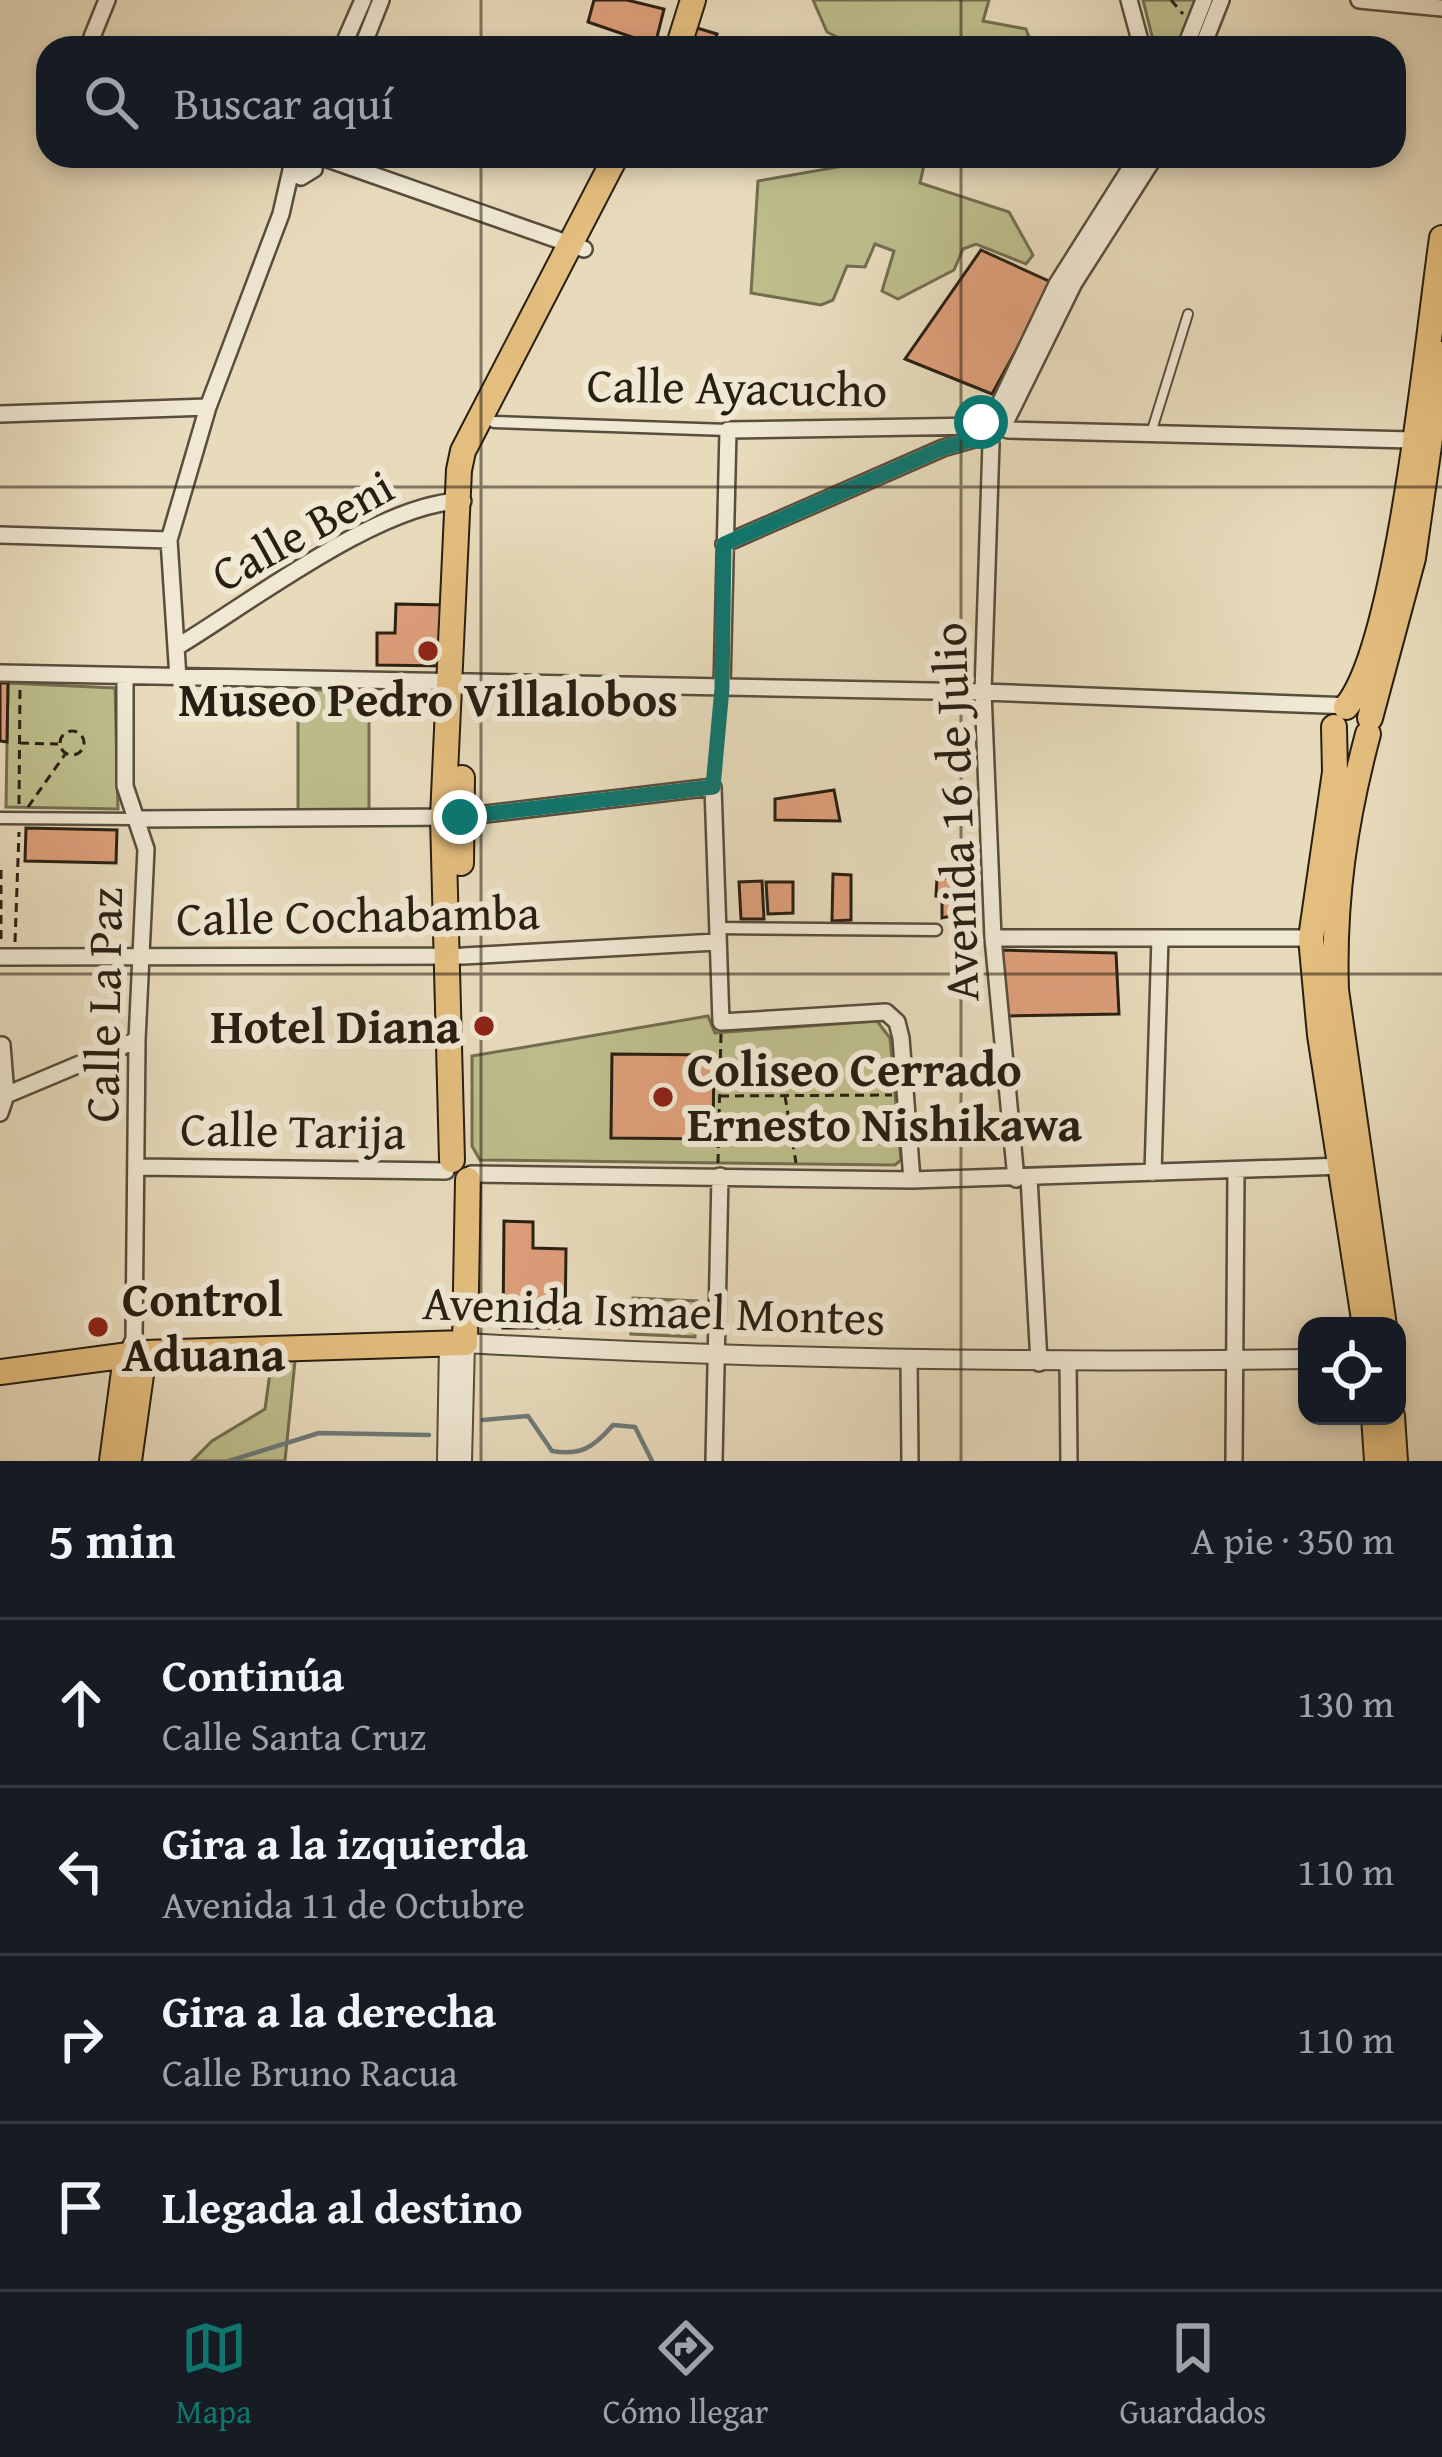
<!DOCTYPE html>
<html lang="es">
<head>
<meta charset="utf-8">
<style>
	:root { --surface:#171b24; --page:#20242c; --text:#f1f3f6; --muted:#9ea1a6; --line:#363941; --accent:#0f766e }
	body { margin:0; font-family:"Gentium Book Plus",serif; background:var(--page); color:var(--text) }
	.controls { position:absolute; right:36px; bottom:36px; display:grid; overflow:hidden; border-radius:24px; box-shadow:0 6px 18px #0003 }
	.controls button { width:108px; height:108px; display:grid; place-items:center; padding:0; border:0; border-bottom:3px solid var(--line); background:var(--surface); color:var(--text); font:60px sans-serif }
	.stop { position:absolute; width:36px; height:36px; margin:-27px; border:9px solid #0f766e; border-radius:50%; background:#fff }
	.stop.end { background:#0f766e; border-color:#fff; box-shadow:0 3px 12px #0008 }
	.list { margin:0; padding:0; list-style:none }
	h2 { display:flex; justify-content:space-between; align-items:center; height:156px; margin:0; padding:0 48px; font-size:51px }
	h2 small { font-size:39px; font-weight:400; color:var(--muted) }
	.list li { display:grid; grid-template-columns:78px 1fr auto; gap:36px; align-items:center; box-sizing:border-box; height:168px; padding:0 48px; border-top:3px solid var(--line) }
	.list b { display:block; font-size:45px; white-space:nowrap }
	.list p { margin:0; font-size:39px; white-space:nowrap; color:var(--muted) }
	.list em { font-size:39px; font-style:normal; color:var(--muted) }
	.icon { flex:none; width:66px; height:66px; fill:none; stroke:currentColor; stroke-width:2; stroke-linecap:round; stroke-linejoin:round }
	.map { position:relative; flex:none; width:1442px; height:1461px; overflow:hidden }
	.search { position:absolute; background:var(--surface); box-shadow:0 6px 18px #0003; left:36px; right:36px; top:36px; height:132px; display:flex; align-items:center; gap:30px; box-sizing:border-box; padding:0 42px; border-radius:36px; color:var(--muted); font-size:45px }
	.sheet { height:828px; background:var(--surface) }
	nav { display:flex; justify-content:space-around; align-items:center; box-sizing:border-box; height:168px; border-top:3px solid var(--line); background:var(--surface); font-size:33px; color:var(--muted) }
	nav a { display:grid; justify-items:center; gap:6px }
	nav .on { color:var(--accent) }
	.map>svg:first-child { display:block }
</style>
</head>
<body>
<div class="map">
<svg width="1442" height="1461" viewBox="0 0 1442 1461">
	<rect width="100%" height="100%" fill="#e8dbbc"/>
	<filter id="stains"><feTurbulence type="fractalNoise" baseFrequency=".00167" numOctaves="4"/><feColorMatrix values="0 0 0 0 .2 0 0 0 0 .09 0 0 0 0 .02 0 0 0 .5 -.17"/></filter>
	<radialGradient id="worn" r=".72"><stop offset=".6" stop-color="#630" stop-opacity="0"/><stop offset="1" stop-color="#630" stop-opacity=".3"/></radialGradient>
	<path fill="#bdbe8c" stroke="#726e50" stroke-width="3" d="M 813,0 L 989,0 L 983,21 L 1026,29 L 1033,48 L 859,48 L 827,32 Z
		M 1143,0 L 1196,0 L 1177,48 L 1155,48 Z
		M 857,156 L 926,156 L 920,183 L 1009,212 L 1033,255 L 1026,264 L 976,244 L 963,249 L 954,270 L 898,299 L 882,291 L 894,251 L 875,244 L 865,267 L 847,266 L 833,300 L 821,305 L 751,293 L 758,181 L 861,163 Z
		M 8,683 L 115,688 L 118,809 L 6,807 Z
		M 298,690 L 369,690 L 369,811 L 298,811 Z
		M 708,1016 L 715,1033 L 877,1021 L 890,1038 L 901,1160 L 895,1165 L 480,1160 L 472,1146 L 472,1056 Z
		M 633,1298 L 697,1301 L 695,1337 L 631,1334 Z
		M 272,1358 L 295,1361 L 285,1461 L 192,1461 L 212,1441 L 265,1409 Z"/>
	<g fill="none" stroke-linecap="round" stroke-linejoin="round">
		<path stroke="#6e7b78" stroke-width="4.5" d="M 483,1420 L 528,1416 L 552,1451 C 581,1456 594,1447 613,1425 L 635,1427 L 652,1461
			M 229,1461 L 319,1433 L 429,1435"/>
	</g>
	<path fill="#de9f7b" stroke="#281f13" stroke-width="3" d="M 594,0 L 627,0 L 664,9 L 655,45 L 588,22 Z
		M 697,28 L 717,34 L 711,48 L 689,47 Z
		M 981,250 L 1053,283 L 992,394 L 905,359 Z
		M 396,604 L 446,605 L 445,666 L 377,665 L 377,633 L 395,633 Z
		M 0,683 L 8,683 L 7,742 L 0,741 Z
		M 834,790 L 840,821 L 775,820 L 775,799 Z
		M 26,828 L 117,830 L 116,863 L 25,861 Z
		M 833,874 L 851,875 L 851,920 L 832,921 Z
		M 937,878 L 973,879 L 972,896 L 936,896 Z
		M 762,881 L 764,919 L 741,919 L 739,882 Z
		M 766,882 L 793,882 L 793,913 L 768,914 Z
		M 942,901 L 978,902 L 978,910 L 942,918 Z
		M 1001,950 L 1116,953 L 1119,1014 L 1007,1016 Z
		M 612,1054 L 714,1055 L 713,1139 L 611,1138 Z
		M 504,1221 L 533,1222 L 533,1248 L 566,1249 L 565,1328 L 503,1328 Z"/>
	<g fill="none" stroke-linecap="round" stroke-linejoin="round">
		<g stroke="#584e3d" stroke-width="12">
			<path id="service" d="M 1151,433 L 1188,314"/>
		</g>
		<g stroke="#584e3d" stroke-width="15">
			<path id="pedestrian" d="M 494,422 L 728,430
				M 0,818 L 137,819
				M 716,928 L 936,930"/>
		</g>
		<g stroke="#584e3d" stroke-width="20">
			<path id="minor" d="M 1129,0 L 1142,48
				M 1359,0 L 1442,8
				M 92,37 L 107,0
				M 342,48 L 363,0
				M 362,48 L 381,0
				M 1185,48 L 1204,0
				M 1202,48 L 1221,0
				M 293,156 L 291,170 L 301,177 L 314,169 L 312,156
				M 319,156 L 584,249
				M 0,414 L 208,407
				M 995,414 L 1057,284 L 1138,156
				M 1006,421 L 1074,283 L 1155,156
				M 1008,430 L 1412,440
				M 991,443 L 983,692 L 993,938 L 1016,1179
				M 0,535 L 169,540
				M 724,544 L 943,448 L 982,437
				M 180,645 C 251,602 383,501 463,501
				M 0,673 L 983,692 L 1352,706
				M 125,676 L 125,786 L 146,849 L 137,1040 L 134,1339 L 126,1356
				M 178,678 L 169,540 L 208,407 L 281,214 L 291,170
				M 722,688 L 728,430 L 980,426
				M 137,819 L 460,817 L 713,787 L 721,1022 L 886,1012 L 897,1022 L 901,1038 L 912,1180
				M 993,938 L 1311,938
				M 0,957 L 463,956 L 716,942
				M 6,1095 L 137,1040
				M 0,1113 L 6,1095 L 2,1045
				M 138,1167 L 446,1171
				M 1153,1173 L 1160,938
				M 471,1174 L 912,1180 L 1344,1166
				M 1029,1177 L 1039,1363
				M 909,1360 L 910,1461
				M 1068,1363 L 1069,1461
				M 714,1461 L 720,1176
				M 1234,1461 L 1236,1172"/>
		</g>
		<g stroke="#584e3d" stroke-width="22">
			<path id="tertiary" d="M 447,1461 L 449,1343
				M 462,1461 L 465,1343 C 746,1359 1026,1363 1307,1359"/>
		</g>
		<g stroke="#281f13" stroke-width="28">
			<path id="primary" d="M 678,48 L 693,0
				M 1346,707 C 1399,645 1428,333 1442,238
				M 1370,718 L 1413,558 L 1442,354
				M 1334,727 L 1335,772 L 1311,938 L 1320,1035 L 1365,1326
				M 1368,734 C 1345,820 1333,901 1336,990 L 1384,1326
				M 461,863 L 462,778
				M 452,1160 L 443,817 L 459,470 L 463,451 L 616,156
				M 0,1372 L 144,1353 L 465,1343 L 468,1180
				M 1374,1416 L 1377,1461
				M 1392,1416 L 1395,1461
				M 112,1461 L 126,1356
				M 129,1461 L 144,1353"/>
		</g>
		<path stroke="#281f13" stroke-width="3" stroke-dasharray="9 6" stroke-linecap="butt" d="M 1171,0 L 1183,14
			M60 743a12 12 0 1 1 24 0a12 12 0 1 1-24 0Z
			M 20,743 L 58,744
			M 715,770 L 721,702
			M 19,804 L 20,688
			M 28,807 L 66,753
			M 1,939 L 1,867
			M 15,942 L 19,832
			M 720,1096 L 892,1095
			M 785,1096 L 796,1163
			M 718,1163 L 721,1034"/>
		<use href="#service" stroke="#f0e8d3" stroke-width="8"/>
		<use href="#pedestrian" stroke="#f0e8d3" stroke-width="10"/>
		<use href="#minor" stroke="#f0e8d3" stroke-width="15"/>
		<use href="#tertiary" stroke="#f0e8d3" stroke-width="18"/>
		<use href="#primary" stroke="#e4be7e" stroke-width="24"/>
	</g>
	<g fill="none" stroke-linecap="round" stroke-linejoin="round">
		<path stroke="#0f766e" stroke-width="15" d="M 460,817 L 713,787 L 722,688 L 724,544 L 943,448 L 982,437 L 981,422"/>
	</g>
	<path fill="none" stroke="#281f13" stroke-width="3" stroke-opacity="0.55" d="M 481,0 L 481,48M 961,0 L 961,48M 481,156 L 481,1461M 961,156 L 961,1461M 0,487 L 1442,487M 0,974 L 1442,974"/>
	<g fill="#8f2418" stroke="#f0e8d3" stroke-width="4.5">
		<circle cx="428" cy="651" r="12"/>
		<circle cx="484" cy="1026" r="12"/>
		<circle cx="663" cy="1097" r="12"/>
		<circle cx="98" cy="1327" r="12"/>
	</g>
	<g text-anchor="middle" stroke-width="12" stroke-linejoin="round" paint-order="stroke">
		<g font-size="48" fill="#281f13" stroke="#f0e8d3">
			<text transform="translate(737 387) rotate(1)" y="17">Calle Ayacucho</text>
			<text transform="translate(302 530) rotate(-29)" y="17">Calle Beni</text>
			<text transform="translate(955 812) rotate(-92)" y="17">Avenida 16 de Julio</text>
			<text transform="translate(358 915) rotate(-1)" y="17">Calle Cochabamba</text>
			<text transform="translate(103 1005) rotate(-89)" y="17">Calle La Paz</text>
			<text transform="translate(293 1130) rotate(1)" y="17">Calle Tarija</text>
			<text transform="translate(654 1310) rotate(2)" y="17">Avenida Ismael Montes</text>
		</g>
		<g font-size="48" font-weight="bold" fill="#281f13" stroke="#f0e8d3" text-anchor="start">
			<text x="428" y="716" text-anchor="middle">Museo Pedro Villalobos</text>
			<text x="460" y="1043" text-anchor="end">Hotel Diana</text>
			<text x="687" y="1086">Coliseo Cerrado<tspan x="687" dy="55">Ernesto Nishikawa</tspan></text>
			<text x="122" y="1316">Control<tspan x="122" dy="55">Aduana</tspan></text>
		</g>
	</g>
	<rect width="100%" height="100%" filter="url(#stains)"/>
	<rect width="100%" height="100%" fill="url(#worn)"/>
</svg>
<div class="controls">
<button><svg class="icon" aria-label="locate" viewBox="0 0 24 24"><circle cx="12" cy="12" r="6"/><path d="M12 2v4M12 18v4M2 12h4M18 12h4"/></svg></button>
</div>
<div class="stop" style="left:981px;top:422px"></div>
<div class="stop end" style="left:460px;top:817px"></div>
<div class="search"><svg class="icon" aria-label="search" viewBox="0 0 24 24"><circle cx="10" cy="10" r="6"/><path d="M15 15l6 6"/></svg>Buscar aquí</div>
</div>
<section class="sheet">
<h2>5 min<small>A pie · 350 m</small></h2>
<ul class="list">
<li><svg class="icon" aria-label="ahead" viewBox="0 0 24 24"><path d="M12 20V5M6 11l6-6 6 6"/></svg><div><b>Continúa</b><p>Calle Santa Cruz</p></div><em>130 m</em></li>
<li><svg class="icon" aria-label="left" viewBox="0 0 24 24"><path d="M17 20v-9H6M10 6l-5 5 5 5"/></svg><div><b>Gira a la izquierda</b><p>Avenida 11 de Octubre</p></div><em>110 m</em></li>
<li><svg class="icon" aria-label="right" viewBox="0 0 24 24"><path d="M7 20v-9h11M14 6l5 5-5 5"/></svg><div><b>Gira a la derecha</b><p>Calle Bruno Racua</p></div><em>110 m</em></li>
<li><svg class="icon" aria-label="arrive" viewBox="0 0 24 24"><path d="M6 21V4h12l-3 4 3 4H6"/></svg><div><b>Llegada al destino</b></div></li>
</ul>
</section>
<nav>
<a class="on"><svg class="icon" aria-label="map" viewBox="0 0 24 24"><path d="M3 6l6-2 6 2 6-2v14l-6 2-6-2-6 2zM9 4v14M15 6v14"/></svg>Mapa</a>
<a><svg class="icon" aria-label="directions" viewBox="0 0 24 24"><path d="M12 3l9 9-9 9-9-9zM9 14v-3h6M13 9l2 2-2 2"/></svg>Cómo llegar</a>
<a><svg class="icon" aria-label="saved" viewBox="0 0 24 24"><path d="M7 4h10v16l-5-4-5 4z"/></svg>Guardados</a>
</nav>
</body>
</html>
